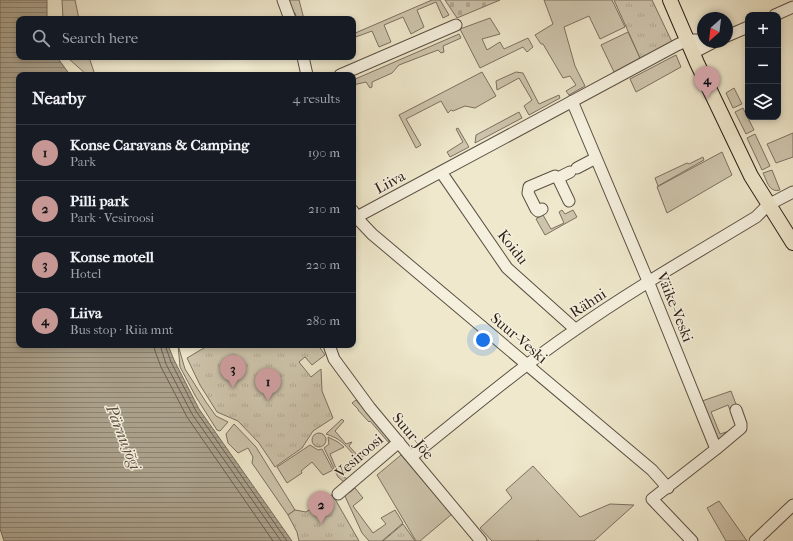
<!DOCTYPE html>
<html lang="en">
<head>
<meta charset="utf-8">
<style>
	:root { --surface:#171b24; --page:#20242c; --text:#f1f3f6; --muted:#9ea1a6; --line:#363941; --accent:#c59692 }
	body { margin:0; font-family:"IM FELL French Canon",serif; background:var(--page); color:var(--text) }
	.controls { position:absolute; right:12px; top:12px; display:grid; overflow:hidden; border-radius:8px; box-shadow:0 2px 6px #0003 }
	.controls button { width:36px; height:36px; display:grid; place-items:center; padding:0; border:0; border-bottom:1px solid var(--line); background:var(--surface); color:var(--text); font:20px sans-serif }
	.compass { position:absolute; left:697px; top:12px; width:36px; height:36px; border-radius:50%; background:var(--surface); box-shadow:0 2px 6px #0003; rotate:208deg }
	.you { position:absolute; left:483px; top:340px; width:14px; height:14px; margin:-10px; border:3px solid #fff; border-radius:50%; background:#1a73e8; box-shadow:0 0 0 6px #1a73e833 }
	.badge { display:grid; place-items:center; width:26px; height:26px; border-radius:50%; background:var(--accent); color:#111; font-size:13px; font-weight:700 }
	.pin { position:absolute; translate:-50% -33px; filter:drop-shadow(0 1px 2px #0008) }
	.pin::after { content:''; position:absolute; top:21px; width:14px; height:12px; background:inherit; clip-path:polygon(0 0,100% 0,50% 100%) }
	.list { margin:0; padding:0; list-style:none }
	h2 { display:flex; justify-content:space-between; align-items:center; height:52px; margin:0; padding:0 16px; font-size:17px }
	h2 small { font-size:13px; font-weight:400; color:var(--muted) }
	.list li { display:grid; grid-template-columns:26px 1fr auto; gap:12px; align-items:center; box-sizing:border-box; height:56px; padding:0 16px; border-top:1px solid var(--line) }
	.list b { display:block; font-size:15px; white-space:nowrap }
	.list p { margin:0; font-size:13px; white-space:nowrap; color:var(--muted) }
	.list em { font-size:13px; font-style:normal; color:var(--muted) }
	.icon { flex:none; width:22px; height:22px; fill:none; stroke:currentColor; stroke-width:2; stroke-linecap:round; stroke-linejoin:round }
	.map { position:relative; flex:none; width:793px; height:541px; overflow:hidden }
	.search { position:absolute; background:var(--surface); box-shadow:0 2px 6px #0003; left:16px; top:16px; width:340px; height:44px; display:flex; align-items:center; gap:10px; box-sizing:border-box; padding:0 14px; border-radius:8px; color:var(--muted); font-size:15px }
	.panel { position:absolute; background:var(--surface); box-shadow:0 2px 6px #0003; left:16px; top:72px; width:340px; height:276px; border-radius:8px }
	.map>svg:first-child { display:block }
</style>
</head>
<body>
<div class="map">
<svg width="793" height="541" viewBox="0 0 793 541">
	<defs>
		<pattern id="cemetery-stones" width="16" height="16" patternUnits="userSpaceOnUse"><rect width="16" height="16" fill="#cec5ad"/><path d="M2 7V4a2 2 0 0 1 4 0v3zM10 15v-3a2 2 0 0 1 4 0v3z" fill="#b1a994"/></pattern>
		<pattern id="park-tufts" width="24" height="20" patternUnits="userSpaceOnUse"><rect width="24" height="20" fill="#cec5ad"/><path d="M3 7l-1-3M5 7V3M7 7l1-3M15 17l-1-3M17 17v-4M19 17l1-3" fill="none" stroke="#b1a994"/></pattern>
		<pattern id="water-rules" width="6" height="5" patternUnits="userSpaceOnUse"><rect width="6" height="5" fill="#aca38e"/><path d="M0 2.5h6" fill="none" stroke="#8c8473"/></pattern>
	</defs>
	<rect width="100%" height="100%" fill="#efe8cc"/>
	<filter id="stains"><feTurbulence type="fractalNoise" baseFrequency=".005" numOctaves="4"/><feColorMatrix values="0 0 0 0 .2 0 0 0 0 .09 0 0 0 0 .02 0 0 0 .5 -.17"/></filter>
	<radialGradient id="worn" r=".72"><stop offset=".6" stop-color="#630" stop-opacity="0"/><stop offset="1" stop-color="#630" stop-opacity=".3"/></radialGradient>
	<path fill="#cec5ad" stroke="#7c7061" d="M 62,0 L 75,0 L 79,19 L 63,19 Z
		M 287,0 L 299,0 L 304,19 L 297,19 L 295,13 L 290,10 Z
		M 432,0 L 440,0 L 449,15 L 443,18 L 436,2 L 417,10 L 424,27 L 411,34 L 403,17 L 384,25 L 391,42 L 379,47 L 372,31 L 353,38 L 353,34 Z
		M 544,0 L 612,0 L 625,27 L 600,39 L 589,16 L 564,27 L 575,66 L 585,86 L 569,95 L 566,91 L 576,85 L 570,76 L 563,78 L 543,44 L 541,44 L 535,35 L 553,24 Z
		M 490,18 L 500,34 L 482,39 L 487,50 L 500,42 L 504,49 L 528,38 L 533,47 L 527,52 L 523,47 L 480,68 L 460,29 Z
		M 628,32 L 640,58 L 614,72 L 601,45 Z
		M 459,34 L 461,38 L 443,46 L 444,52 L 441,53 L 438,50 L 399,65 L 392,73 L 372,82 L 372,87 L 370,88 L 366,82 L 353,85 L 353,80 Z
		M 676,55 L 681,67 L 636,92 L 630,79 Z
		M 75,57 L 89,57 L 95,75 L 87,75 L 69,59 Z
		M 482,72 L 496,96 L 475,108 L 465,106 L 453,111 L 451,110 L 448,113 L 441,101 L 406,119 L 421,145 L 416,148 L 399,115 Z
		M 516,72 L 523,73 L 539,104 L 559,95 L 560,98 L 529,115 L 524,106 L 532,100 L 519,78 L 497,90 L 496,81 Z
		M 734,88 L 742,104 L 733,108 L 726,93 Z
		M 743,108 L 754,130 L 746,134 L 735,112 Z
		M 519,112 L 522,118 L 475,143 L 476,135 Z
		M 458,128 L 469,147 L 450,157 L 447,152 L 463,142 L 456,129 Z
		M 793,133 L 793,157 L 776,163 L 767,144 Z
		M 755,134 L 770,166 L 762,170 L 747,138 Z
		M 722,152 L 732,175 L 667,213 L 657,187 Z
		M 703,157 L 704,160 L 658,186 L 655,178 L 687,163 L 689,164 Z
		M 772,170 L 780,190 C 769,193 767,181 763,173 Z
		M 562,210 L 565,214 L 573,210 L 577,217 L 545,235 L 536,219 L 543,215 L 551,229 L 564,223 L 559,212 Z
		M 178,345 L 185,369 L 206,402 L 216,416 L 228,422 L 220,431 L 217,430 L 196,397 L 180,367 Z
		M 731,391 L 737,407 L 730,410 L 728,405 L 711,412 L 720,434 L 736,429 L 719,441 L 702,401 Z
		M 356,400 L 389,439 L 389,443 L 370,421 L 369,422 L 358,410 L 358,409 L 352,403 Z
		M 342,419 L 344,421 L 335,431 L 346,444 L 352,442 L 349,446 L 359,457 L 363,454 L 366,454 L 357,462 L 353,461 L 353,457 L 354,455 C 343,443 341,439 326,434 Z
		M 234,424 L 256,447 L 295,510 L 288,515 L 252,463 L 253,457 L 248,448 L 238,453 L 228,443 L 226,434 Z
		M 328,437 L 338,442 L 344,447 L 330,454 L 338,473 L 351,467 L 342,475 L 347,479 L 344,482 L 338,477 L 324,448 L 329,444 Z
		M 310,445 L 318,450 L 322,449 L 333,470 L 323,475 L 312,462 L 301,471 L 302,473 L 287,483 L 277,467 Z
		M 401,455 L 452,514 L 420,541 L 416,541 L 377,475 Z
		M 533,466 L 580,517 L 610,504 L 634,505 L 594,541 L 539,541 L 538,540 L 536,541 L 492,541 L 480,528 L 512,498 L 506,490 Z
		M 355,488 L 363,498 L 353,506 L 373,533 L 386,524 L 381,518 L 395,510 L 403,523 L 382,541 L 369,541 L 362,533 L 344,494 L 347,491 L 349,493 Z
		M 719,501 L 747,541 L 726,541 L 707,508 Z"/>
	<path fill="url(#cemetery-stones)" stroke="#7c7061" d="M 445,0 L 500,0 L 457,18 Z"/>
	<path fill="url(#park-tufts)" stroke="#7c7061" d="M 614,0 L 652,0 L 672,42 L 641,60 Z
		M 209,345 L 318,345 L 325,355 L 312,365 L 305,357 L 299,362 L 311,377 L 321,369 L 322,391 L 333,418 L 313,431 L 302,448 L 275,467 L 259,443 L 238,421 L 217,412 L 200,385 L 187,358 Z
		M312 440a7 7 0 1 1 14 0a7 7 0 1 1-14 0Z
		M 333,494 L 335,499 L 359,541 L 299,541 L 297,532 L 288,515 L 295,510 L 306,512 Z
		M 403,524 L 415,541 L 383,541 Z"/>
	<path fill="url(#water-rules)" stroke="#786d5e" d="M 0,0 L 47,0 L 47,19 L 19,19 L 19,57 L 57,57 L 70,75 L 19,75 L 19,345 L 168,345 L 174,360 L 199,409 L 292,541 L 4,541 L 0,529 Z"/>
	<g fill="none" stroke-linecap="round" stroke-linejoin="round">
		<path stroke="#6b6052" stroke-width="1" d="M 154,345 L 155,351 L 161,367 L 187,417 L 273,541
			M 160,345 L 166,364 L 192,414 L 281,541
			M 165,345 L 171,362 L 196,411 L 287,541"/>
		<g stroke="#5b4f43" stroke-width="13">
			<path id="minor" d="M 283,0 L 290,19
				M 775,15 L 793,7
				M 727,36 L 748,27
				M 693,53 L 714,42
				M 303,57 L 307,75
				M 340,75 L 456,25
				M 572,101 L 648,281 L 716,449 L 652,499 L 692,541
				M 577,168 L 596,158
				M 441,172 L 507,268 L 575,329
				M 569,201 L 558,178 L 570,172
				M 542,209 L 538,211 L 536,209 L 528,193 L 529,187 L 555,176 L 558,178
				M 353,211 L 356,217 L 372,234 L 652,470 L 668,488
				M 353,219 L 677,45 L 688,40 L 697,40
				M 329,345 L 334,359 L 370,408 L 481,541
				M 716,449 L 741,428 L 741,424 L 736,410
				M 411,457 C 465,414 518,369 575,330 C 633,289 695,254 756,217 L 768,205 L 793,192
				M 338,494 L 399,442
				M 755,541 L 793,505"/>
		</g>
		<g stroke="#2a1c15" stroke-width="16">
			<path id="major" d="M 670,0 L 697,63 L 751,176 L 793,243"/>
		</g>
		<use href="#minor" stroke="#f5f0de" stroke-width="11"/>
		<use href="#major" stroke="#efe8cc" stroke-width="14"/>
	</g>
	<g text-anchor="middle" stroke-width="3" stroke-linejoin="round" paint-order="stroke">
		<g font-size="15" fill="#2a1c15" stroke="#f5f0de">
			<text transform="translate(390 182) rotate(-28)" y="5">Liiva</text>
			<text transform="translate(513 247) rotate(52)" y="5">Koidu</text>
			<text transform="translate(588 303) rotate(-33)" y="5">Rähni</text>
			<text transform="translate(675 307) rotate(68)" y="5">Väike-Veski</text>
			<text transform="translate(519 338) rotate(40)" y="5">Suur-Veski</text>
			<text transform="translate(413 436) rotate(50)" y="5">Suur-Jõe</text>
			<text transform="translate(359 456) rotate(-41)" y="5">Vesiroosi</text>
		</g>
		<g font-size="16" font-style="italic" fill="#5e5245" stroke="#f5f0de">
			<text transform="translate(124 437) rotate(68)" y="6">Pärnu jõgi</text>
		</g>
	</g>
	<rect width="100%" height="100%" filter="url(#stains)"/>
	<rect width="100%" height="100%" fill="url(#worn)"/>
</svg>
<div class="controls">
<button>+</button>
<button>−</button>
<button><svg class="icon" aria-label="layers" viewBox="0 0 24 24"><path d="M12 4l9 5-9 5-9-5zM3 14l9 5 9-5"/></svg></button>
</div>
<svg class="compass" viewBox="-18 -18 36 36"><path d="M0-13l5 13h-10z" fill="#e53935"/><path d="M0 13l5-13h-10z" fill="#9ea1a6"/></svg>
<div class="you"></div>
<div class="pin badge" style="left:268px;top:401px">1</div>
<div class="pin badge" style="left:321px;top:524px">2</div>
<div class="pin badge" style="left:233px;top:388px">3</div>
<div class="pin badge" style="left:707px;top:99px">4</div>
<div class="search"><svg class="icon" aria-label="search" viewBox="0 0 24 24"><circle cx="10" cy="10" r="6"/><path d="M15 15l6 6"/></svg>Search here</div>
<section class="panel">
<h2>Nearby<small>4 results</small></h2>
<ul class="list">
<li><span class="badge">1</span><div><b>Konse Caravans &amp; Camping</b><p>Park</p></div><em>190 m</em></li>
<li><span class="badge">2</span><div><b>Pilli park</b><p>Park · Vesiroosi</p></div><em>210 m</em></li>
<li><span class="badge">3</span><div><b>Konse motell</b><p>Hotel</p></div><em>220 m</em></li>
<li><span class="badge">4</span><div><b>Liiva</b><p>Bus stop · Riia mnt</p></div><em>280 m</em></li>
</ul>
</section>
</div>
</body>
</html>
